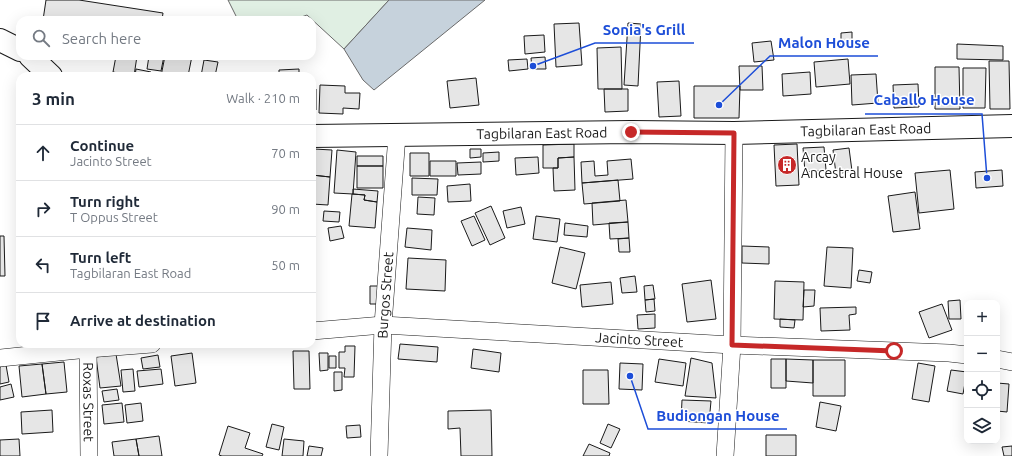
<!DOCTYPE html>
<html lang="en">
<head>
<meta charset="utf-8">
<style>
	:root { --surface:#fff; --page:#f6f6f7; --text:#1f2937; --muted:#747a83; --line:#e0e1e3 }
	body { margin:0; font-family:Ubuntu,sans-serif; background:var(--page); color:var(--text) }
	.controls { position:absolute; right:12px; bottom:12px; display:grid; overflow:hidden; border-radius:8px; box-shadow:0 4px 16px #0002 }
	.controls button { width:36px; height:36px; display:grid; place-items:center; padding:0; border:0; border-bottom:1px solid var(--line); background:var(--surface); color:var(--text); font:20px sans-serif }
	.stop { position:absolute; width:12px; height:12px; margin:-9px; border:3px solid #c62828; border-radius:50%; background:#fff }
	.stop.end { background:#c62828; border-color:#fff; box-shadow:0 1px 4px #0008 }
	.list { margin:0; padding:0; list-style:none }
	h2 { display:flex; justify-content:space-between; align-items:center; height:52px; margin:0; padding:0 16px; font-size:17px }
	h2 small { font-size:13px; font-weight:400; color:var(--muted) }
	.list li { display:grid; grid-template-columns:26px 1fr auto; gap:12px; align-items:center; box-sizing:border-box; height:56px; padding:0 16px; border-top:1px solid var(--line) }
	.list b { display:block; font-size:15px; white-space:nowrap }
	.list p { margin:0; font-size:13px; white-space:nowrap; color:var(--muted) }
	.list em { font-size:13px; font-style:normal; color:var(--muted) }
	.icon { flex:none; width:22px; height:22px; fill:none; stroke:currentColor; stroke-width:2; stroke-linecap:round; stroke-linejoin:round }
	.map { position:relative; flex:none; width:1012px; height:456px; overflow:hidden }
	.search { position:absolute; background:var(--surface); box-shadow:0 4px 16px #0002; left:16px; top:16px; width:300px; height:44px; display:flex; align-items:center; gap:10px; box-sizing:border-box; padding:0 14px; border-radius:12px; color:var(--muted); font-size:15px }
	.panel { position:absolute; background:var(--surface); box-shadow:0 4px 16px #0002; left:16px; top:72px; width:300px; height:276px; border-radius:12px }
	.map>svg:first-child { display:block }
</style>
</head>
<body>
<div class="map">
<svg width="1012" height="456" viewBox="0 0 1012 456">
	<rect width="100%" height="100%" fill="#fff"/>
	<path fill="#e0efe3" stroke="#6a6a6a" d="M 228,0 L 389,0 L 344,49 L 307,15 L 293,20 L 238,20 Z"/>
	<path fill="#c6d2dc" stroke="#6a6a6a" d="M 389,0 L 485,0 L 374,90 L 363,80 L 344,49 Z"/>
	<path fill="#e6e6e6" stroke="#1a1a1a" d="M 46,0 L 79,0 L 163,13 L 162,20 L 43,20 Z
		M 579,23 L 582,65 L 556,67 L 554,24 Z
		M 628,23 L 641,24 L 638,86 L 624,85 Z
		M 852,32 L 852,45 L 841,46 L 841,33 Z
		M 544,35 L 545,52 L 525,54 L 524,36 Z
		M 771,41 L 774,60 L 754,62 L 752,43 Z
		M 957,44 L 1003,46 L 1003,60 L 957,59 Z
		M 621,47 L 622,89 L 598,89 L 597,48 Z
		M 116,56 L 137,56 L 134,76 L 113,72 Z
		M 149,56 L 164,56 L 161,71 L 147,69 Z
		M 165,56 L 192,56 L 188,76 L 161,76 Z
		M 545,57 L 546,69 L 532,69 L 531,58 Z
		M 527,59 L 528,69 L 509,71 L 508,60 Z
		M 848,59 L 850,84 L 816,87 L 814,62 Z
		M 204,60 L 218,62 L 215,76 L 201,76 Z
		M 989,61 L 1009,61 L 1010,109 L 990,109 Z
		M 739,66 L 762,66 L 763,90 L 740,90 Z
		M 935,67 L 959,67 L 960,109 L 935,109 Z
		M 963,68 L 986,68 L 985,108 L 963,108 Z
		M 136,69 L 151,72 L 150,76 L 135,76 Z
		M 299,69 L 299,76 L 279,76 L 279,70 Z
		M 810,72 L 811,94 L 783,96 L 782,74 Z
		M 876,74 L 878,103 L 852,105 L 851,75 Z
		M 476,78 L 479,105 L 450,108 L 447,81 Z
		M 679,81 L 681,116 L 659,117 L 657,82 Z
		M 918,84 L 919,107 L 894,108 L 893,85 Z
		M 320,85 L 345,86 L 345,93 L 360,93 L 359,109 L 343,108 L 343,114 L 319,113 Z
		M 694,86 L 740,86 L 739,118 L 694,118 Z
		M 312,89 L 316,89 L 316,110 L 312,110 Z
		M 604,89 L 628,89 L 628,111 L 605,112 Z
		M 574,144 L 574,157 L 558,158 L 558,168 L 543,168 L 543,145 Z
		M 797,144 L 799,185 L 776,186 L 774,145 Z
		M 824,147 L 826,170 L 805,172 L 803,148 Z
		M 849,148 L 852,171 L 836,174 L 833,150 Z
		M 314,149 L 332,150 L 330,177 L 312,175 Z
		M 470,149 L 481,149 L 481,157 L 470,158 Z
		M 337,150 L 356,152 L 353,194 L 334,193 Z
		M 499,152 L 499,161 L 483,162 L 483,153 Z
		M 410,153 L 429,153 L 429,176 L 410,176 Z
		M 357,156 L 383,156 L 383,166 L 357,166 Z
		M 538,157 L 539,173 L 516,175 L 515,158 Z
		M 574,157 L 575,190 L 554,191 L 553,168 L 558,168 L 558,158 Z
		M 631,159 L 633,179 L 582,183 L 581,162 L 594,161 L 595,176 L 608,175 L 607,161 Z
		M 430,161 L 456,161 L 456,176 L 430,176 Z
		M 481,162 L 481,174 L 458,175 L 457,163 Z
		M 357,166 L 383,166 L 383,188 L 357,188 Z
		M 950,170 L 954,209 L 919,213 L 915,173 Z
		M 1002,170 L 1003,186 L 976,188 L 975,172 Z
		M 312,175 L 330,177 L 328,205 L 312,204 Z
		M 412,178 L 438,179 L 437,195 L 412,195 Z
		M 618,180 L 620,201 L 584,204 L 582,183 Z
		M 470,184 L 471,201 L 448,202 L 447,186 Z
		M 353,189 L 378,191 L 377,202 L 364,200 L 365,195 L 353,194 Z
		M 915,192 L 920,229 L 893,232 L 888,196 Z
		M 352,194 L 365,195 L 364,200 L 377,202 L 375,228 L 349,226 Z
		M 418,197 L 435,198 L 434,215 L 417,214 Z
		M 626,200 L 628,222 L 593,225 L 592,203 Z
		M 491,206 L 505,238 L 490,245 L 475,213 Z
		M 521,207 L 525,224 L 507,228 L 503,211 Z
		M 324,211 L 340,212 L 339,222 L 323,221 Z
		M 474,216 L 485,240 L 472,246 L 461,221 Z
		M 536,216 L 560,219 L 557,242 L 533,239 Z
		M 628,222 L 629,238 L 610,239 L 609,223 Z
		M 565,223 L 588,226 L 587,237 L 564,235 Z
		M 341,226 L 344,238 L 330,241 L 328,228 Z
		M 407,228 L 432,230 L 431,250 L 405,247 Z
		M 0,236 L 4,236 L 5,276 L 0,276 Z
		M 629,238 L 630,252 L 619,252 L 618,239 Z
		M 742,246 L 769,247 L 769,264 L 742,263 Z
		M 560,247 L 585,253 L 576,289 L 552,283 Z
		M 827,247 L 853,248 L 851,288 L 824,286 Z
		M 408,258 L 446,260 L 445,291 L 406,289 Z
		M 859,270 L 872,272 L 870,283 L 857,281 Z
		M 635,276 L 637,292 L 622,293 L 620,278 Z
		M 711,280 L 716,319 L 687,322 L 682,284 Z
		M 775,281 L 804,282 L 803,320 L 774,319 Z
		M 611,282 L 613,304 L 582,307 L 580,285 Z
		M 653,285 L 655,299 L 645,300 L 644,286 Z
		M 370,286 L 380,286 L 379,304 L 370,304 Z
		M 804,290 L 815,290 L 814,306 L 803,307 Z
		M 654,299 L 655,311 L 646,312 L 645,300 Z
		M 960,300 L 961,319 L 949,319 L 948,301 Z
		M 942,304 L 952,330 L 929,338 L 919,312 Z
		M 856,307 L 856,314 L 849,315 L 850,330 L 821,331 L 820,308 Z
		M 655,314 L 655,328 L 638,329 L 637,315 Z
		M 780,319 L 795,320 L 794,328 L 780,327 Z
		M 400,344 L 438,347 L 437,362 L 398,359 Z
		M 345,346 L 355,346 L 354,377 L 344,377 L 345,368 L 339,368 L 339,352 L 345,352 Z
		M 473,349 L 501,353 L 499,372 L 471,368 Z
		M 293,351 L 309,351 L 310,389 L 294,389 Z
		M 192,353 L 196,383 L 175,386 L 171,356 Z
		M 319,353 L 328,353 L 328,370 L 320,371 Z
		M 116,354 L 121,386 L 100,388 L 96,357 Z
		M 158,355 L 160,367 L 143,369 L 141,358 Z
		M 329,356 L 336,356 L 336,368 L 329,368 Z
		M 691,358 L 712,363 L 716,398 L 685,396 Z
		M 659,359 L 686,363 L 683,386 L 655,382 Z
		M 771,359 L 786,359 L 786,388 L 771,388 Z
		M 786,359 L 813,360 L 813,383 L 786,381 Z
		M 813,360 L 845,360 L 845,396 L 813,396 Z
		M 64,362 L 67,392 L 46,394 L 42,364 Z
		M 620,363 L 643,364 L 642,390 L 619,389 Z
		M 918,363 L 935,366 L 929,402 L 912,399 Z
		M 42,364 L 46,394 L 22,397 L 19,366 Z
		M 6,365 L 9,382 L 0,384 L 0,367 Z
		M 133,369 L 135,391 L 123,392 L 121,370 Z
		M 161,369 L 163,384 L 139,387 L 137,371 Z
		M 583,370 L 608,370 L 609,404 L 583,404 Z
		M 951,370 L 967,372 L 963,394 L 947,391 Z
		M 334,372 L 342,372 L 342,390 L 334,391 Z
		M 997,383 L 1009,384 L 1007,412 L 997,411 Z
		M 11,384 L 14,397 L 0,400 L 0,387 Z
		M 117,389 L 119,400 L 104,402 L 102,391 Z
		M 682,400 L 711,401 L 709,423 L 681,421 Z
		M 820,402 L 841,406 L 836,431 L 816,427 Z
		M 122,403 L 124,422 L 104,424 L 102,405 Z
		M 141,403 L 143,421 L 127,423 L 125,405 Z
		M 52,410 L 53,432 L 22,434 L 21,412 Z
		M 491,410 L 492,456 L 461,456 L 460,428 L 448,429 L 448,411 Z
		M 272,424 L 284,427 L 279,450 L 266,447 Z
		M 608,424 L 620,429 L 611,448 L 600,443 Z
		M 360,425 L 361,437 L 347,438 L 346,426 Z
		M 228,426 L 250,433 L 245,448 L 263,454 L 262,456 L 222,456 L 219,455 Z
		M 766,435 L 796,435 L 796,456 L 766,456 Z
		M 159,436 L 162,456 L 139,456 L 136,439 Z
		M 19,439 L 20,456 L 0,456 L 0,440 Z
		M 136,439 L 139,456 L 114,456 L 112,442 Z
		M 284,439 L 304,441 L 303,456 L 282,456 Z
		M 589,444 L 610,453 L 609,456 L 583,456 Z
		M 309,446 L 323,448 L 321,456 L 307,456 Z
		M 1012,446 L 1012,456 L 1004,456 L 1002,447 Z"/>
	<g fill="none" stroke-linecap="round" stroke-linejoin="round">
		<g stroke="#1a1a1a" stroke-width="18">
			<g id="minor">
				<path id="s1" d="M 312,331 L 383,325 L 732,345 L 949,353 L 967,355"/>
				<path id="s2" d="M 88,349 L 89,456"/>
				<path d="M 0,358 L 88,349 L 152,344"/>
				<path d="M 997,359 L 1012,362"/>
				<path id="s3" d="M 379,456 L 383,325 L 397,135"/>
				<path d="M 725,456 L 732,345 L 734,133"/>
			</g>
		</g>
		<g stroke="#1a1a1a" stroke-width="24">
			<g id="major">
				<path d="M 0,40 L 20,50"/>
				<path d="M 30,56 L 51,76"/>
				<path id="s4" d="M 312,136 L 631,132 L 734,133 L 1012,126"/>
			</g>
		</g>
		<use href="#minor" stroke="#fff" stroke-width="17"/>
		<use href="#major" stroke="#fff" stroke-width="22"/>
	</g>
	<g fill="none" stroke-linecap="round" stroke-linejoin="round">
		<path stroke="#c62828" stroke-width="5" d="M 631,132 L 734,133 L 732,345 L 894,351"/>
	</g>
	<defs>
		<g id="building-disc" transform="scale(1)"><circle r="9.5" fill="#c62828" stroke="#fff"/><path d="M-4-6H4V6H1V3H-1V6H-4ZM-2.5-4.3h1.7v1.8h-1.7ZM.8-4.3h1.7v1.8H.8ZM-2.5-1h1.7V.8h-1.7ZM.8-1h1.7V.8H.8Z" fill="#fff"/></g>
	</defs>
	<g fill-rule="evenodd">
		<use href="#building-disc" x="787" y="165"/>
	</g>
	<g text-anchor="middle" stroke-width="3" stroke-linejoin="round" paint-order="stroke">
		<g font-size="14" fill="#1a1a1a" stroke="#fff">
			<text dy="5" stroke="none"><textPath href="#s4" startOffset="554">Tagbilaran East Road</textPath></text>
			<text dy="5" stroke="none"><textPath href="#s4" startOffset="230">Tagbilaran East Road</textPath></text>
			<text dy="5" stroke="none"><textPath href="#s3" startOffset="161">Burgos Street</textPath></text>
			<text dy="5" stroke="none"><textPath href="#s1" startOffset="328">Jacinto Street</textPath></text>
			<text dy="5" stroke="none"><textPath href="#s2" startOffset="53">Roxas Street</textPath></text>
		</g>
		<g font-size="14" fill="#1a1a1a" stroke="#fff" text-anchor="start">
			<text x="801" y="162">Arcay<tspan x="801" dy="16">Ancestral House</tspan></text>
		</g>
	</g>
	<path fill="none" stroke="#1d4ed8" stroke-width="1.5" d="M533 66L595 43H694M719 105L770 56H878M987 178L982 114H865M630 376L648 429H787"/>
	<g fill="#1d4ed8" stroke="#fff" stroke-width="1.5">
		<circle cx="533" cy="66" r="4"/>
		<circle cx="719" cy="105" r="4"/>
		<circle cx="987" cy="178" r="4"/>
		<circle cx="630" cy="376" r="4"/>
	</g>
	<g font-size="15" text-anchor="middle" font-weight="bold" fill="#1d4ed8" stroke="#fff" stroke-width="3" stroke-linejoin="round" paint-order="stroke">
		<text x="644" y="35">Sonia's Grill</text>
		<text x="824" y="48">Malon House</text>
		<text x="924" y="105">Caballo House</text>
		<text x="718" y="421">Budiongan House</text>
	</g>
</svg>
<div class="controls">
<button>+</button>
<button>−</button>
<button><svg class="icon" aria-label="locate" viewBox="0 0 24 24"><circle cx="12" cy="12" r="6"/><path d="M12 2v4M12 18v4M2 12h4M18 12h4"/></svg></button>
<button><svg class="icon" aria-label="layers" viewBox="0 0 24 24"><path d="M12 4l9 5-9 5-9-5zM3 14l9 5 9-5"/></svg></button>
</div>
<div class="stop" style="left:894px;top:351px"></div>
<div class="stop end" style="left:631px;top:132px"></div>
<div class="search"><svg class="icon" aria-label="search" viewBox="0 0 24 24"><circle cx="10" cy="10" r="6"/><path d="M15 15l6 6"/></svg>Search here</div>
<section class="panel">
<h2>3 min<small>Walk · 210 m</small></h2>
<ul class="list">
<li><svg class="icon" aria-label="ahead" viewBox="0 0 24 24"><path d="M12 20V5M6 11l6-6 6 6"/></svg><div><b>Continue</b><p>Jacinto Street</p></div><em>70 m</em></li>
<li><svg class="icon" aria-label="right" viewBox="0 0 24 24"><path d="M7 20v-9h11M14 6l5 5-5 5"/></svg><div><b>Turn right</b><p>T Oppus Street</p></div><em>90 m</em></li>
<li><svg class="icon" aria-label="left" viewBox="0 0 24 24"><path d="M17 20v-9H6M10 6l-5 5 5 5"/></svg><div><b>Turn left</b><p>Tagbilaran East Road</p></div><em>50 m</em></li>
<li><svg class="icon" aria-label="arrive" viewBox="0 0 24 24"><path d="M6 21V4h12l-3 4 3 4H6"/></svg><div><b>Arrive at destination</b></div></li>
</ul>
</section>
</div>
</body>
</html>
